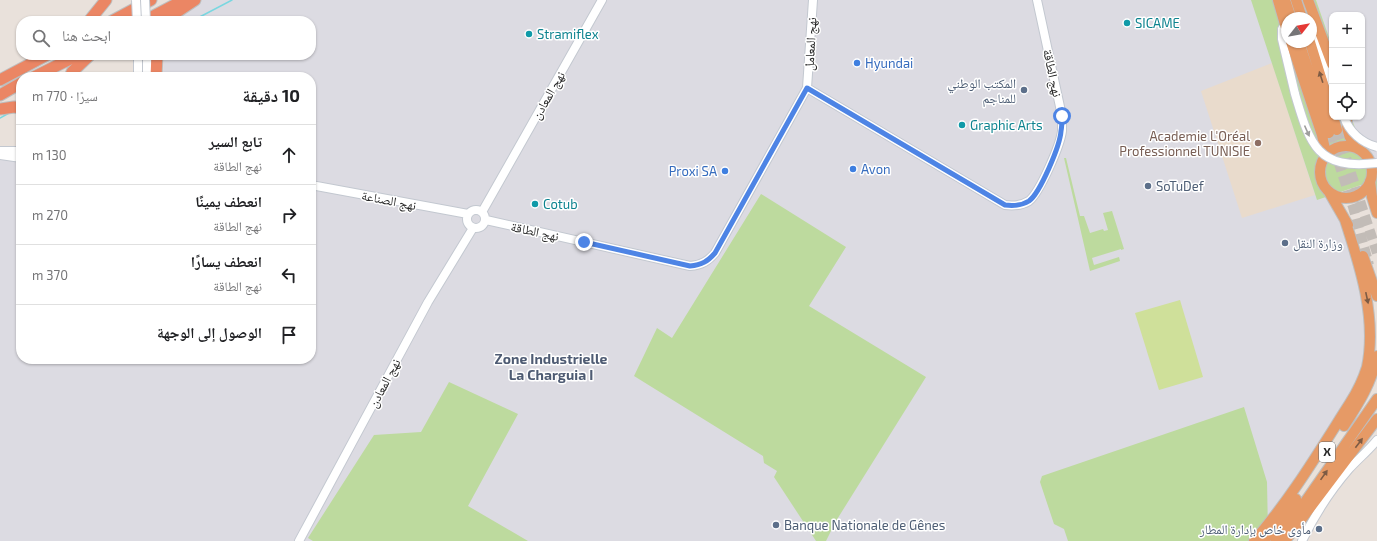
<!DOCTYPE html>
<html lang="ar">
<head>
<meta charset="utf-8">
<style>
	:root { --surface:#fff; --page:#f6f6f6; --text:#202124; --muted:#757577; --line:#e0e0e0 }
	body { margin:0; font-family:"Exo 2","Noto Naskh Arabic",sans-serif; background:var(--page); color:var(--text); direction:rtl }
	.controls { position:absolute; right:12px; top:12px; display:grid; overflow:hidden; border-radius:8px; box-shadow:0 1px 3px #0004 }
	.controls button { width:36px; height:36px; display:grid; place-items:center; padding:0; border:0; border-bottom:1px solid var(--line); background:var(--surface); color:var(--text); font:20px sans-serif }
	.compass { position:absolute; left:1281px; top:12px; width:36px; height:36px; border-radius:50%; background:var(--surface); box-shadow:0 1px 3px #0004; rotate:59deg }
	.stop { position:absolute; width:12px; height:12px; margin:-9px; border:3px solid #4d84e5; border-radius:50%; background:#fff }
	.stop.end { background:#4d84e5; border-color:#fff; box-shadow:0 1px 4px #0008 }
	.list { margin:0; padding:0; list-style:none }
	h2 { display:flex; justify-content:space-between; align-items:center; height:52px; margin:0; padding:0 16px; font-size:17px }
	h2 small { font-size:13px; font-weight:400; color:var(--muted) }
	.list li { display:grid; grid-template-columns:26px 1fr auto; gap:12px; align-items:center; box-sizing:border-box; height:60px; padding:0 16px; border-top:1px solid var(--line) }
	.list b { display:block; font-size:15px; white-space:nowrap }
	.list p { margin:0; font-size:13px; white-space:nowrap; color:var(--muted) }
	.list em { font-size:13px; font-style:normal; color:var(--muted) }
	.icon { flex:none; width:22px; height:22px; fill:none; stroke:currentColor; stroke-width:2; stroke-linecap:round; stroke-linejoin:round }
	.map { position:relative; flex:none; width:1377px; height:541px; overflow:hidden; direction:ltr }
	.search { position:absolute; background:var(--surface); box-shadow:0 1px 3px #0004; left:16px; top:16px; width:300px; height:44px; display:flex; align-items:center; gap:10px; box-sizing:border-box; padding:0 14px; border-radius:16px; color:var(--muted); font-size:15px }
	.panel { position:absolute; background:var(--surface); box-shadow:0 1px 3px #0004; left:16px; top:72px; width:300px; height:292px; border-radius:16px; direction:rtl }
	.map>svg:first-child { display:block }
</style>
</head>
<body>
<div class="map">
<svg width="1377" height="541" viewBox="0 0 1377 541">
	<rect width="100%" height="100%" fill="#e9e1db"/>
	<path fill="#dcdbe2" d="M 196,0 L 1272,0 L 1363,264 L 1376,324 L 1371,366 L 1259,541 L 0,541 L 0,147 L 21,147 L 21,359 L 311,359 L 311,77 L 163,77 L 164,55 L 311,55 L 311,21 L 167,21 Z
		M 1316,0 L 1377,0 L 1377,172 L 1360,141 L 1351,117 L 1362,117 L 1362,15 L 1332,15 L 1332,46 Z"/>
	<path fill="#e9dbcc" d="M 1272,63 L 1315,195 L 1242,218 L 1201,91 Z"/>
	<path fill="#bdda9e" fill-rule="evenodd" d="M 1251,0 L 1316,0 L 1332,46 L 1332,117 L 1351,117 L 1360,141 L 1377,172 L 1377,212 L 1367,183 L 1317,200 ZM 1287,18 L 1311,18 L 1311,42 L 1287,42 Z
		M 1064,158 L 1066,158 L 1080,216 L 1084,216 L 1090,233 L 1103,229 L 1104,231 L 1108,230 L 1103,213 L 1112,211 L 1124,249 L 1121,250 L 1121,249 L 1092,258 L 1094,265 L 1119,257 L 1120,261 L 1090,271 Z
		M 761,194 L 846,247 L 809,306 L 926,377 L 836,521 L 826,541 L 816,541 L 774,477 L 777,471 L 764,463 L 763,456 L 634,376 L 657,328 L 672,338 Z
		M 449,382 L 518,414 L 468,506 L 528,541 L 313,541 L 308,538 L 374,435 L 421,432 Z
		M 1244,407 L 1267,482 L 1268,531 L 1259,541 L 1068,541 L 1064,529 L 1054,524 L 1040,482 L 1042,476 Z"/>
	<path fill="#cfe09a" d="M 1180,300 L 1203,377 L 1159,390 L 1135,313 Z"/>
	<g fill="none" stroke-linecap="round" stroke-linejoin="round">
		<path stroke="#79d7e0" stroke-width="1.5" d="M 192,21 L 232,0
			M 0,118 L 9,113"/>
		<path stroke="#c2bcb7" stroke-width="10" stroke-dasharray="10 5" stroke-linecap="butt" d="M 1337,130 L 1377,253
			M 1329,133 L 1353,207 L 1369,265"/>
		<g stroke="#c3c8d0" stroke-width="10">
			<path id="tertiary" d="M 1285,24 L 1282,29 L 1282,39 L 1295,94
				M 1311,28 L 1318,42 L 1332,83
				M 147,55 L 147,77
				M 138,77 L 138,55
				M 807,88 L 1005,205 C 1013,206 1021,206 1029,201 C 1040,192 1060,146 1062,131 C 1062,126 1062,121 1062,116 L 1037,0
				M 0,151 L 21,151
				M 0,155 L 21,158
				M 311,185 L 468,214
				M467 219a9 9 0 1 1 18 0a9 9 0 1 1-18 0Z
				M 482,212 L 602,0
				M 486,220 L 690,266 C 702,265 708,261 715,253 L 807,88 L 813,0
				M 299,541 L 428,302 L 473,228
				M 1302,541 C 1315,514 1330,491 1349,469 C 1358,459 1369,450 1377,440"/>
		</g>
		<g stroke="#bebebe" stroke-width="12">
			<path id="trunk" d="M 1278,0 L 1287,31
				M 1285,0 L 1291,18
				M 1296,0 L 1302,18
				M 1308,0 L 1332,64
				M 1291,42 L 1322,135 L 1326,154
				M 1299,42 L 1329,133
				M 1310,42 L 1332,113
				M 1333,117 L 1337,130
				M 1347,119 C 1346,130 1349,139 1357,148
				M1320 172a26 26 0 1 1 52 0a26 26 0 1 1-52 0Z
				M 1370,181 L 1372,197 L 1377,213
				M 1329,192 L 1348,225
				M 1363,256 L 1377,296
				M 1344,426 C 1359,403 1372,382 1377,356
				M 1254,541 C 1291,499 1320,450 1350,403 C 1357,392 1363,380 1367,367 C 1377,318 1360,266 1345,220
				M 1264,541 L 1296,499
				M 1276,541 L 1305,502 L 1377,399
				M 1285,541 L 1377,419"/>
		</g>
		<g stroke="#bebebe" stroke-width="13">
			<path id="motorway" d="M 89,21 L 106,0
				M 112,21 L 151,0
				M 144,21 L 184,0
				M 167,21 L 174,14 L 195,0
				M 34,77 L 78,55
				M 70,77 L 72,72 L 90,55
				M 156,77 L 157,55
				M 0,80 L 47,55
				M 0,95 L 21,83
				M 0,109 L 14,107 L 21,108"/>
		</g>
		<use href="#tertiary" stroke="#fff" stroke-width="8"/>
		<use href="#trunk" stroke="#e69a66" stroke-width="10"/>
		<use href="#motorway" stroke="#eb8664" stroke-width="11"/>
		<g stroke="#c3c8d0" stroke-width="10" stroke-linecap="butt">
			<path id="tertiary-bridge" d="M 136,0 L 137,21
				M 145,0 L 146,21
				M 1295,94 C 1310,145 1317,170 1377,163
				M 1344,117 C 1349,132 1362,143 1377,147"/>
		</g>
		<use href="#tertiary-bridge" stroke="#fff" stroke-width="8"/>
	</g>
	<defs><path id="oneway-solid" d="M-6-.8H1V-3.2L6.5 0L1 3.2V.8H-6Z"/></defs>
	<g fill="#7d5b44">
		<use href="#oneway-solid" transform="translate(1321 77) rotate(-108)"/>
		<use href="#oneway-solid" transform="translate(1367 298) rotate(78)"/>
		<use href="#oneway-solid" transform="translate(1359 443) rotate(-53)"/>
		<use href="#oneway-solid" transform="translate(1324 475) rotate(-55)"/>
	</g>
	<use fill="#9e9e9e" href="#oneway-solid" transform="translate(1307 131) rotate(66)"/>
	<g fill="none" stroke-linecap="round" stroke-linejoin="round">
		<path stroke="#4d84e5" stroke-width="5" d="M 584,242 L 690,266 C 702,265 708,261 715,253 L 807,88 L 1005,205 C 1013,206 1021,206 1029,201 C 1040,193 1060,146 1061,131 C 1062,126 1062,121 1062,116"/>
	</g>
	<g fill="#0f9aa8" stroke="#fff" stroke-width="1.5">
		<circle cx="1127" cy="23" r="4"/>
		<circle cx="529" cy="34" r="4"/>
		<circle cx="962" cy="125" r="4"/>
		<circle cx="535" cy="204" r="4"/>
	</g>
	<g fill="#3f7fe0" stroke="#fff" stroke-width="1.5">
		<circle cx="857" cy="63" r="4"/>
		<circle cx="853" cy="169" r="4"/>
		<circle cx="725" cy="171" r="4"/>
	</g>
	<g fill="#5c6f8a" stroke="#fff" stroke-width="1.5">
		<circle cx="1024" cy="90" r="4"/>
		<circle cx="1148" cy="186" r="4"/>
		<circle cx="1285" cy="243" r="4"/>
		<circle cx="776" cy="525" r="4"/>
		<circle cx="1319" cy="529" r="4"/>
	</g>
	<circle fill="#8d6e63" stroke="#fff" stroke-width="1.5" cx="1258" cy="143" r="4"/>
	<g text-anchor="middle" stroke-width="3" stroke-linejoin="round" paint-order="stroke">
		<rect fill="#fff" stroke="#686868" stroke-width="1" x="1319" y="442" width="16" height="20" rx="3"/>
		<g font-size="12" font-weight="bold" fill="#282828">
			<text x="1327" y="456">X</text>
		</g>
		<g font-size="13" fill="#0d838f" stroke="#fff" text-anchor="start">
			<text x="1135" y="28">SICAME</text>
			<text x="537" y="39">Stramiflex</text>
			<text x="970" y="130">Graphic Arts</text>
			<text x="543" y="209">Cotub</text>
		</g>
		<g font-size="13" fill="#282828" stroke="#fff">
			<text transform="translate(810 44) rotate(-87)" y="5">نهج المعامل</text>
			<text transform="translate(1053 73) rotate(78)" y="5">نهج الطاقة</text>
			<text transform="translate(548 95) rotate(-60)" y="5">نهج المعادن</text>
			<text transform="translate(389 200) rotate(11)" y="5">نهج الصناعة</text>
			<text transform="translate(535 231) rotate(12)" y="5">نهج الطاقة</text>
			<text transform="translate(384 383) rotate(-62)" y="5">نهج المعادن</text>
		</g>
		<g font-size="13" fill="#366cbe" stroke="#fff" text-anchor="start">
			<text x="865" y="68">Hyundai</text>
			<text x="861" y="174">Avon</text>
			<text x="717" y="176" text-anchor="end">Proxi SA</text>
		</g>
		<g font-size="13" fill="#4e5e75" stroke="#fff" text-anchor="start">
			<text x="1016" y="88" text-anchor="end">المكتب الوطني<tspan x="1016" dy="15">للمناجم</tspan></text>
			<text x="1156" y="191">SoTuDef</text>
			<text x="1293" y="248">وزارة النقل</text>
			<text x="784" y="530">Banque Nationale de Gênes</text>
			<text x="1311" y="534" text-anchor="end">مأوى خاص بإدارة المطار</text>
		</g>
		<g font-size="13" fill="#785e54" stroke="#fff" text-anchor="end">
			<text x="1250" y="141">Academie L'Oréal<tspan x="1250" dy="15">Professionnel TUNISIE</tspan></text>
		</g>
		<g font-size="14" font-weight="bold" fill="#4e5b73" stroke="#fff">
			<text x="551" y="364">Zone Industrielle<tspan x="551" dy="16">La Charguia I</tspan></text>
		</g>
	</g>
</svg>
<div class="controls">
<button>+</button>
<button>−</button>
<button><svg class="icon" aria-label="locate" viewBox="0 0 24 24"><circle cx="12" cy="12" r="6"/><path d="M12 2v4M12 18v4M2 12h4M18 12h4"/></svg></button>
</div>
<svg class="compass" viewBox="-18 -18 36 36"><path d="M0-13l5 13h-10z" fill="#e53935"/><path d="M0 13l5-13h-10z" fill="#757577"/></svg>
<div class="stop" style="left:1062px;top:116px"></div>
<div class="stop end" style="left:584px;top:242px"></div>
<div class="search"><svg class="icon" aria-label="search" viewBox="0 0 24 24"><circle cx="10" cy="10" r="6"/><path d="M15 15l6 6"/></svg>ابحث هنا</div>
<section class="panel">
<h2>10 دقيقة<small>سيرًا · 770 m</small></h2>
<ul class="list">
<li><svg class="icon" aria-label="ahead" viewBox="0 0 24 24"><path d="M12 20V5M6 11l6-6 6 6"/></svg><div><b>تابع السير</b><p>نهج الطاقة</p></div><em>130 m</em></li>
<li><svg class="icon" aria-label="right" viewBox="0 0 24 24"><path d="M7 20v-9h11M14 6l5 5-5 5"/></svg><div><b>انعطف يمينًا</b><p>نهج الطاقة</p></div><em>270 m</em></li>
<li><svg class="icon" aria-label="left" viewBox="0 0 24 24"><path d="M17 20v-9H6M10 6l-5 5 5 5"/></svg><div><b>انعطف يسارًا</b><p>نهج الطاقة</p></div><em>370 m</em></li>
<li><svg class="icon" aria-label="arrive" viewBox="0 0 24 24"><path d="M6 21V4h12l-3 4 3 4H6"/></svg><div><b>الوصول إلى الوجهة</b></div></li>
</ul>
</section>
</div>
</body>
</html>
